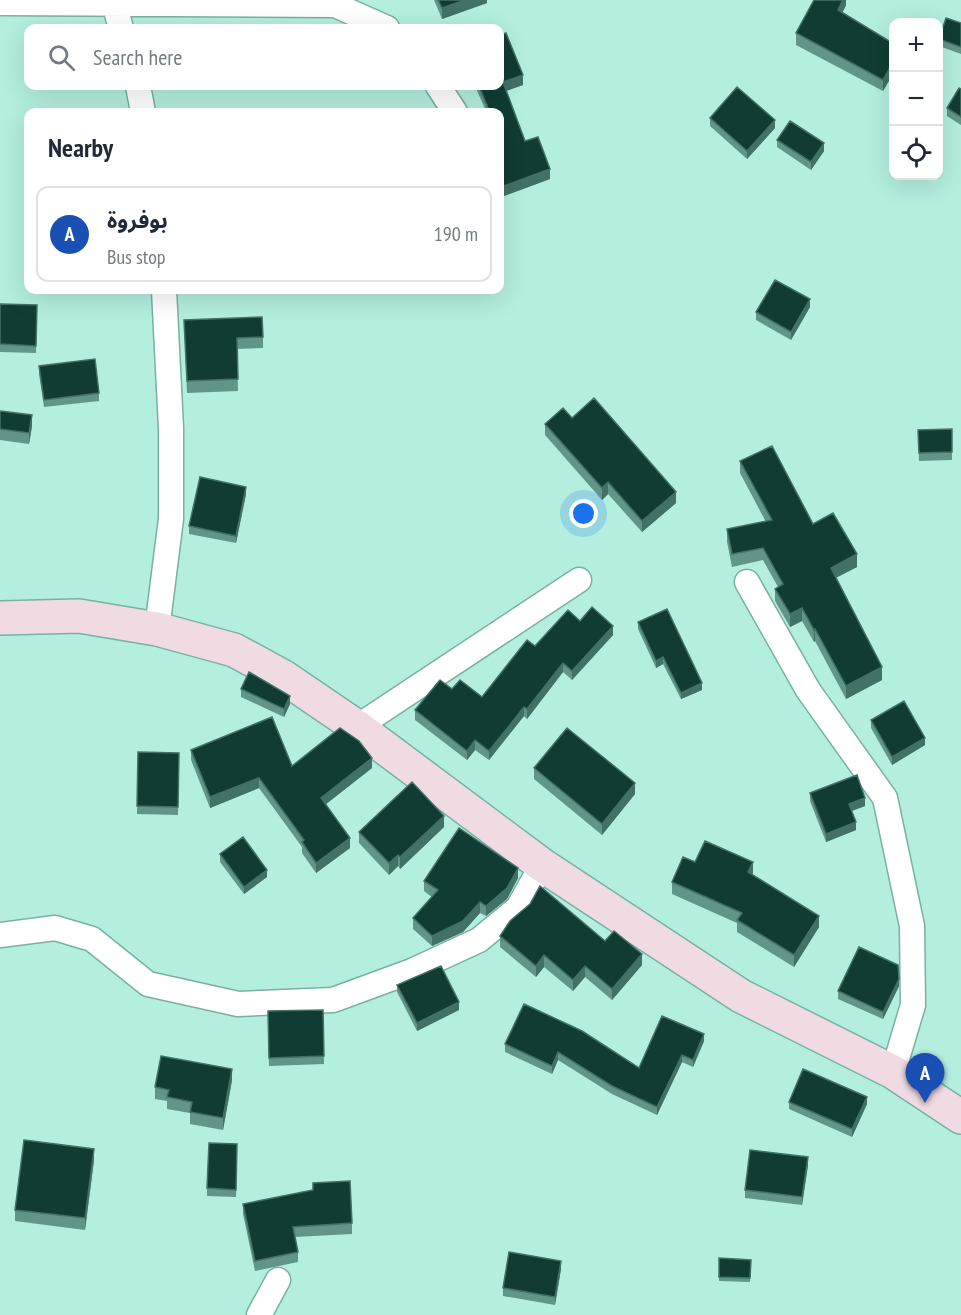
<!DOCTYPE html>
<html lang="en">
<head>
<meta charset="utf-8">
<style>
	:root { --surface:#fff; --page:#f6f6f7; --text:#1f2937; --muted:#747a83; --line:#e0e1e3; --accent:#0f766e }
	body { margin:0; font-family:"PT Sans Narrow","Noto Sans Arabic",sans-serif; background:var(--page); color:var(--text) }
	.controls { position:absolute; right:18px; top:18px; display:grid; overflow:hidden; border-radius:12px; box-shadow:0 6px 24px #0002 }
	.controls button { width:54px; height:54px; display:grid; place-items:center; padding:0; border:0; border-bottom:2px solid var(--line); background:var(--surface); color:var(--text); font:30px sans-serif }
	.you { position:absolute; left:584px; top:514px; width:21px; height:21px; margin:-15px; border:4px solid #fff; border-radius:50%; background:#1a73e8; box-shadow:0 0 0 9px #1a73e833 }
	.badge { display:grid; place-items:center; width:39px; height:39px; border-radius:50%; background:var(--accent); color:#fff; font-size:20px; font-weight:700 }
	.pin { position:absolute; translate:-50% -50px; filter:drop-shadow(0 2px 3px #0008) }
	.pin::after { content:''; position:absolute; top:32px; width:21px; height:18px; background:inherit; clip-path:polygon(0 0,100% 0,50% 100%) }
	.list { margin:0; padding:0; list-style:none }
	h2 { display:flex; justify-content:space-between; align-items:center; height:78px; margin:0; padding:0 24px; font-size:26px }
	h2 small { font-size:20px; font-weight:400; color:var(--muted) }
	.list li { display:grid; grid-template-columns:39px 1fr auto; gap:18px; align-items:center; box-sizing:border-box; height:96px; margin:0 12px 12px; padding:0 12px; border:2px solid var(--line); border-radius:12px }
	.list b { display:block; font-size:22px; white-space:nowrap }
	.list p { margin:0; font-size:20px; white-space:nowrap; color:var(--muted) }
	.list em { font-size:20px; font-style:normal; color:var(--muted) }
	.icon { flex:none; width:33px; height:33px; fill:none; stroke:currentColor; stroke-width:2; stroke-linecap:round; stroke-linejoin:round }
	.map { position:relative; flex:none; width:961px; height:1315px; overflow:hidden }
	.search { position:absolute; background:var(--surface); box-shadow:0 6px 24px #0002; left:24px; top:24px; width:480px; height:66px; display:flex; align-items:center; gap:15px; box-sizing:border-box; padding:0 21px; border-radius:12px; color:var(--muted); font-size:22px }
	.panel { position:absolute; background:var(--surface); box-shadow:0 6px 24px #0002; left:24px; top:108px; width:480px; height:186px; border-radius:12px }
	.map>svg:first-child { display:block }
</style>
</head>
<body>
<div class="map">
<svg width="961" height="1315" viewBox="0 0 961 1315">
	<rect width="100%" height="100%" fill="#b3eedf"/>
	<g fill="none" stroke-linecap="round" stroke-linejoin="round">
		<g stroke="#78b1a3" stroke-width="27">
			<path id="minor" d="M 113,0 L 121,28
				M 0,3 L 335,5 L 387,28
				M 138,86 L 143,112
				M 438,86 L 455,112
				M 747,582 L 808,690 L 885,798 L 912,926 L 913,1005 L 893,1072
				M 157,629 L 171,519 L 171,428 L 164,290
				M 357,727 L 579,580
				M 0,935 L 55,928 L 92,939 L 148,984 L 238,1004 L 333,1000 L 412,971 L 479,940 L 518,908 L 542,865
				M 259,1315 L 278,1280"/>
		</g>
		<g stroke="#78b1a3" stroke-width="36">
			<path id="secondary" d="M 0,618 L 79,616 L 157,629 L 234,650 L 282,676 L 357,727 L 542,865 L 741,996 L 893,1072 L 961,1117"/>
		</g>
		<use href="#minor" stroke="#fff" stroke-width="24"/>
		<use href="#secondary" stroke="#f1dbe3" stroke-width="33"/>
	</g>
	<path fill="#629589" d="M 434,0 L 487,0 L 487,3 L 442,19 Z
		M 846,0 L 846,5 L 842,13 L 894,44 L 894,72 L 883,91 L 796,45 L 796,33 Z
		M 961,23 L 961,54 L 939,46 L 939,39 Z
		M 523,85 L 506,91 L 525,141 L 550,179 L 504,196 L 500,186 L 500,112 L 486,111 L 475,86 Z
		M 152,86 L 194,86 L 194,89 L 153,89 Z
		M 961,89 L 961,125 L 947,116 L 947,108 Z
		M 710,118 L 775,128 L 747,159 L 710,126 Z
		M 777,140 L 824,151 L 811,170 L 777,147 Z
		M 0,304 L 37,305 L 36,353 L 0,352 Z
		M 810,307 L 791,340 L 756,320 L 756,312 Z
		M 184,320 L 263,337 L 263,348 L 237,349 L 238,391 L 187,393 Z
		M 39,366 L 99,393 L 99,401 L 44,407 L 39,374 Z
		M 0,411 L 32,426 L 29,444 L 0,440 Z
		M 572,418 L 676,503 L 642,532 L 608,494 L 602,500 L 545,435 L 545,424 Z
		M 952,429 L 952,460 L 919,461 L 918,430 Z
		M 740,461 L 813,524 L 857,567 L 836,578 L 882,680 L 846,699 L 815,641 L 814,642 L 802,621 L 790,627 L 775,601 L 775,589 L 778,587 L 763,560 L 732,567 L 727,542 L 727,529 L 766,522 L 740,473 Z
		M 246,494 L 236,543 L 189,534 L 189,526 Z
		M 580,621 L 613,635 L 572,680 L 563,672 L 527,719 L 524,716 L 489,760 L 475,750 L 467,760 L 415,720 L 415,710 L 452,689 L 482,697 L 535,646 Z
		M 638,622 L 702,690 L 681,699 L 663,664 L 656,668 L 638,629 Z
		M 241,689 L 290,704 L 284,717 L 241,697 Z
		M 871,720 L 925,745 L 892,765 L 871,728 Z
		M 191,750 L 292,766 L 372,768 L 326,804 L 350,848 L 316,873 L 302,853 L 302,847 L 259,788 L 210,808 L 191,760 Z
		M 138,752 L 179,753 L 178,815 L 137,814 Z
		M 534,768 L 635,794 L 602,835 L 534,779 Z
		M 810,793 L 865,806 L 851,811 L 856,830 L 826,842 L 810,801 Z
		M 444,827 L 400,869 L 398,866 L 389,875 L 359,843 L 359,832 Z
		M 220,854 L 267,877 L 244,894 L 220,862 Z
		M 695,862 L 753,873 L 752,875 L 819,927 L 794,967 L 737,932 L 737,923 L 672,894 L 672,882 Z
		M 518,878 L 507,899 L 486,916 L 480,913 L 463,932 L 432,946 L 413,929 L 413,918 L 432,897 L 424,891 L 424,881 Z
		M 500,936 L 605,941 L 642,965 L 612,1000 L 585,977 L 573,991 L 544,967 L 536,977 L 500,947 Z
		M 397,985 L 459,1010 L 417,1031 L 397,992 Z
		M 899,986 L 883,1019 L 838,999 L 838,991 Z
		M 524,1004 L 639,1068 L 704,1041 L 693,1067 L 682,1062 L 657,1115 L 612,1094 L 558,1060 L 552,1074 L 505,1052 L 505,1044 Z
		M 323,1010 L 324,1064 L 269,1066 L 268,1011 Z
		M 232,1080 L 223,1130 L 190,1124 L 190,1113 L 167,1109 L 167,1101 L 155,1099 L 155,1087 Z
		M 789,1102 L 867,1104 L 852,1137 L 789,1109 Z
		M 237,1144 L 236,1197 L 207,1196 L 207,1188 Z
		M 94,1160 L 85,1230 L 15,1221 L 15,1210 Z
		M 808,1165 L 802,1205 L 745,1198 L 745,1190 Z
		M 243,1204 L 352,1223 L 352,1234 L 295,1237 L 298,1252 L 298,1262 L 255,1271 L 243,1214 Z
		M 719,1258 L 751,1260 L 750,1282 L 719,1281 Z
		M 561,1269 L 555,1305 L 503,1296 L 503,1288 Z"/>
	<path fill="#417167" d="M 465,0 L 487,0 L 487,3 L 442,19 L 442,8 Z
		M 843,0 L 846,0 L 846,5 L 838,22 L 838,10 Z
		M 894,60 L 894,72 L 883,91 L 883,80 Z
		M 523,75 L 523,85 L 503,92 L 503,82 Z
		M 775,120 L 775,128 L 747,159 L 747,151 Z
		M 824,143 L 824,151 L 811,170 L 811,162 Z
		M 550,169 L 550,179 L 504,196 L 504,186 Z
		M 810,299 L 810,307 L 791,340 L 791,332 Z
		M 32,415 L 32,426 L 29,444 L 29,433 Z
		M 608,482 L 608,494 L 602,500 L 602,488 Z
		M 246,487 L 246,494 L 236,543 L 236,536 Z
		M 676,492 L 676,503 L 642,532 L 642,521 Z
		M 857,554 L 857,567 L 831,580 L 831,568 Z
		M 802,608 L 802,621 L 790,627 L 790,614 Z
		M 613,626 L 613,635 L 572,680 L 572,671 Z
		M 815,629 L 815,641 L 814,642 L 814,630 Z
		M 663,657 L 663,664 L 656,668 L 656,661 Z
		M 563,663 L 563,672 L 527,719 L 527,709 Z
		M 882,667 L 882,680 L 846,699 L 846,686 Z
		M 702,683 L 702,690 L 681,699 L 681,693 Z
		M 290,696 L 290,704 L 284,717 L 284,709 Z
		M 524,707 L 524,716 L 489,760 L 489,751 Z
		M 925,738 L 925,745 L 892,765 L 892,757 Z
		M 475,740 L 475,750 L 467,760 L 467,751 Z
		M 372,758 L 372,768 L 321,808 L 321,798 Z
		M 259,778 L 259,788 L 210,808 L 210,797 Z
		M 635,783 L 635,794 L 602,835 L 602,824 Z
		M 865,798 L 865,806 L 849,812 L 849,804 Z
		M 444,816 L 444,827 L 400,869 L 400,857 Z
		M 856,822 L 856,830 L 826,842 L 826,834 Z
		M 350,838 L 350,848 L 316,873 L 316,863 Z
		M 398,855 L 398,866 L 389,875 L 389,863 Z
		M 753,862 L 753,873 L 748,884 L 748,872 Z
		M 518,868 L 518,878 L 507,899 L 486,916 L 486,906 Z
		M 267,870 L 267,877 L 244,894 L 244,887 Z
		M 480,902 L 480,913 L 463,932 L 432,946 L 432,936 Z
		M 819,916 L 819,927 L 794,967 L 794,955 Z
		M 642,954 L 642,965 L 612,1000 L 612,989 Z
		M 544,955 L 544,967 L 536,977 L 536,966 Z
		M 585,966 L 585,977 L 573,991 L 573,980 Z
		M 899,979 L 899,986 L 883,1019 L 883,1012 Z
		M 459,1002 L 459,1010 L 417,1031 L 417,1023 Z
		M 704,1034 L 704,1041 L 693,1067 L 693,1060 Z
		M 558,1052 L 558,1060 L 552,1074 L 552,1066 Z
		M 682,1055 L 682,1062 L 657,1115 L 657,1107 Z
		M 232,1069 L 232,1080 L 223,1130 L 223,1118 Z
		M 867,1097 L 867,1104 L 852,1137 L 852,1129 Z
		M 94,1149 L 94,1160 L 85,1230 L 85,1218 Z
		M 808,1157 L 808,1165 L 802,1205 L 802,1197 Z
		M 561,1261 L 561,1269 L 555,1305 L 555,1297 Z"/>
	<path fill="#103c33" stroke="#417167" stroke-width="1.5" d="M 438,0 L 465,0 L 442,8 Z
		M 814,0 L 843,0 L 838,10 L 894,44 L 894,60 L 883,80 L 796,33 Z
		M 946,18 L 961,23 L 961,47 L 939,39 Z
		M 506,33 L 523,75 L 503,82 L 525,141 L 538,137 L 550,169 L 504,186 L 500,176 L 500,112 L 483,112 L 489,110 L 479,86 L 500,86 L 500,35 Z
		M 737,87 L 775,120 L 747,151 L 710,118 Z
		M 959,88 L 961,89 L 961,117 L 947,108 Z
		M 790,121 L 824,143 L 811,162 L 777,140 Z
		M 775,280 L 810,299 L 791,332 L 756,312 Z
		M 0,304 L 37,305 L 36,346 L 0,344 Z
		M 262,317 L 263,337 L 237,338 L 238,379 L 187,381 L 184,320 Z
		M 95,359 L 99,393 L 44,400 L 39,366 Z
		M 594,398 L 676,492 L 642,521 L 608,482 L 602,488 L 545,424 L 563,408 L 572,418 Z
		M 0,411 L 32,415 L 29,433 L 0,429 Z
		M 952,429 L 952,452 L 919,453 L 918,430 Z
		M 772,446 L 813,524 L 833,513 L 857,554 L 831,568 L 882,667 L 846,686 L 815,629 L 814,630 L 802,608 L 790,614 L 775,589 L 783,584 L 763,548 L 732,554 L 727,529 L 772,520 L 740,461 Z
		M 200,477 L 246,487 L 236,536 L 189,526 Z
		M 592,607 L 613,626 L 572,671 L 563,663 L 527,709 L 524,707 L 489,751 L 475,740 L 467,751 L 415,710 L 440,680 L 452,689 L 460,680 L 482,697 L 527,640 L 535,646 L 568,610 L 580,621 Z
		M 667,609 L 702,683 L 681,693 L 663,657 L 656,661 L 638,622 Z
		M 249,672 L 290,696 L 284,709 L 241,689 Z
		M 904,701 L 925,738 L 892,757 L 871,720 Z
		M 272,717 L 292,766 L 340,728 L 359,741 L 372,758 L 321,798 L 350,838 L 316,863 L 302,842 L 304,840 L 259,778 L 210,797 L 191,750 Z
		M 567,728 L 635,783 L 602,824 L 534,768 Z
		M 138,752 L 179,753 L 178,807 L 137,806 Z
		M 857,775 L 865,798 L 849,804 L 856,822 L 826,834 L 810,793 Z
		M 412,782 L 444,816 L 400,857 L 398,855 L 389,863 L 359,832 Z
		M 459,828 L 518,868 L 507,888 L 486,906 L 480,902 L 463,921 L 432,936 L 413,918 L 438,890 L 424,881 Z
		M 243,837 L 267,870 L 244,887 L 220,854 Z
		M 705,841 L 753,862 L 748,872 L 819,916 L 794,955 L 737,920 L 742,913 L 672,882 L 683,857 L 695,862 Z
		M 540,886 L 605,941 L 614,931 L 642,954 L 612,989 L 585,966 L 573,980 L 544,955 L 536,966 L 500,936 L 510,921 L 530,904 Z
		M 859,947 L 898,965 L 899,979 L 883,1012 L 838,991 Z
		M 441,966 L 459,1002 L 417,1023 L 397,985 Z
		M 524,1004 L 582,1031 L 639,1068 L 662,1016 L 704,1034 L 693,1060 L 682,1055 L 657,1107 L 612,1086 L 558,1052 L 552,1066 L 505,1044 Z
		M 323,1010 L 324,1056 L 269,1058 L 268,1011 Z
		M 161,1056 L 232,1069 L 223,1118 L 190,1112 L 192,1102 L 167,1097 L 169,1090 L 155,1087 Z
		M 803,1069 L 867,1097 L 852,1129 L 789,1102 Z
		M 24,1140 L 94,1149 L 85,1218 L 15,1210 Z
		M 209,1143 L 237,1144 L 236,1190 L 207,1188 Z
		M 750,1150 L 808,1157 L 802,1197 L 745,1190 Z
		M 350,1181 L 352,1223 L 293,1227 L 298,1252 L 255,1261 L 243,1204 L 313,1190 L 313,1183 Z
		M 509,1252 L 561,1261 L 555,1297 L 503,1288 Z
		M 719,1258 L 751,1260 L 750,1278 L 719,1277 Z"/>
</svg>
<div class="controls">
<button>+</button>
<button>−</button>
<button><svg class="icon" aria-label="locate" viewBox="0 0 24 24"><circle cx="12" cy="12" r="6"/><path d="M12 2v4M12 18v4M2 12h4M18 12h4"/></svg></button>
</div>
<div class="you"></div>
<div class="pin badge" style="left:925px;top:1103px;background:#1a4fb4">A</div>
<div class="search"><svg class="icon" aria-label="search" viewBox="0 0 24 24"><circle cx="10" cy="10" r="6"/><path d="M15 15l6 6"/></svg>Search here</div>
<section class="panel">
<h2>Nearby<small></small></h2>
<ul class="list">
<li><span class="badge" style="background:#1a4fb4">A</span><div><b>بوفروة</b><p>Bus stop</p></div><em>190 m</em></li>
</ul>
</section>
</div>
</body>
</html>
